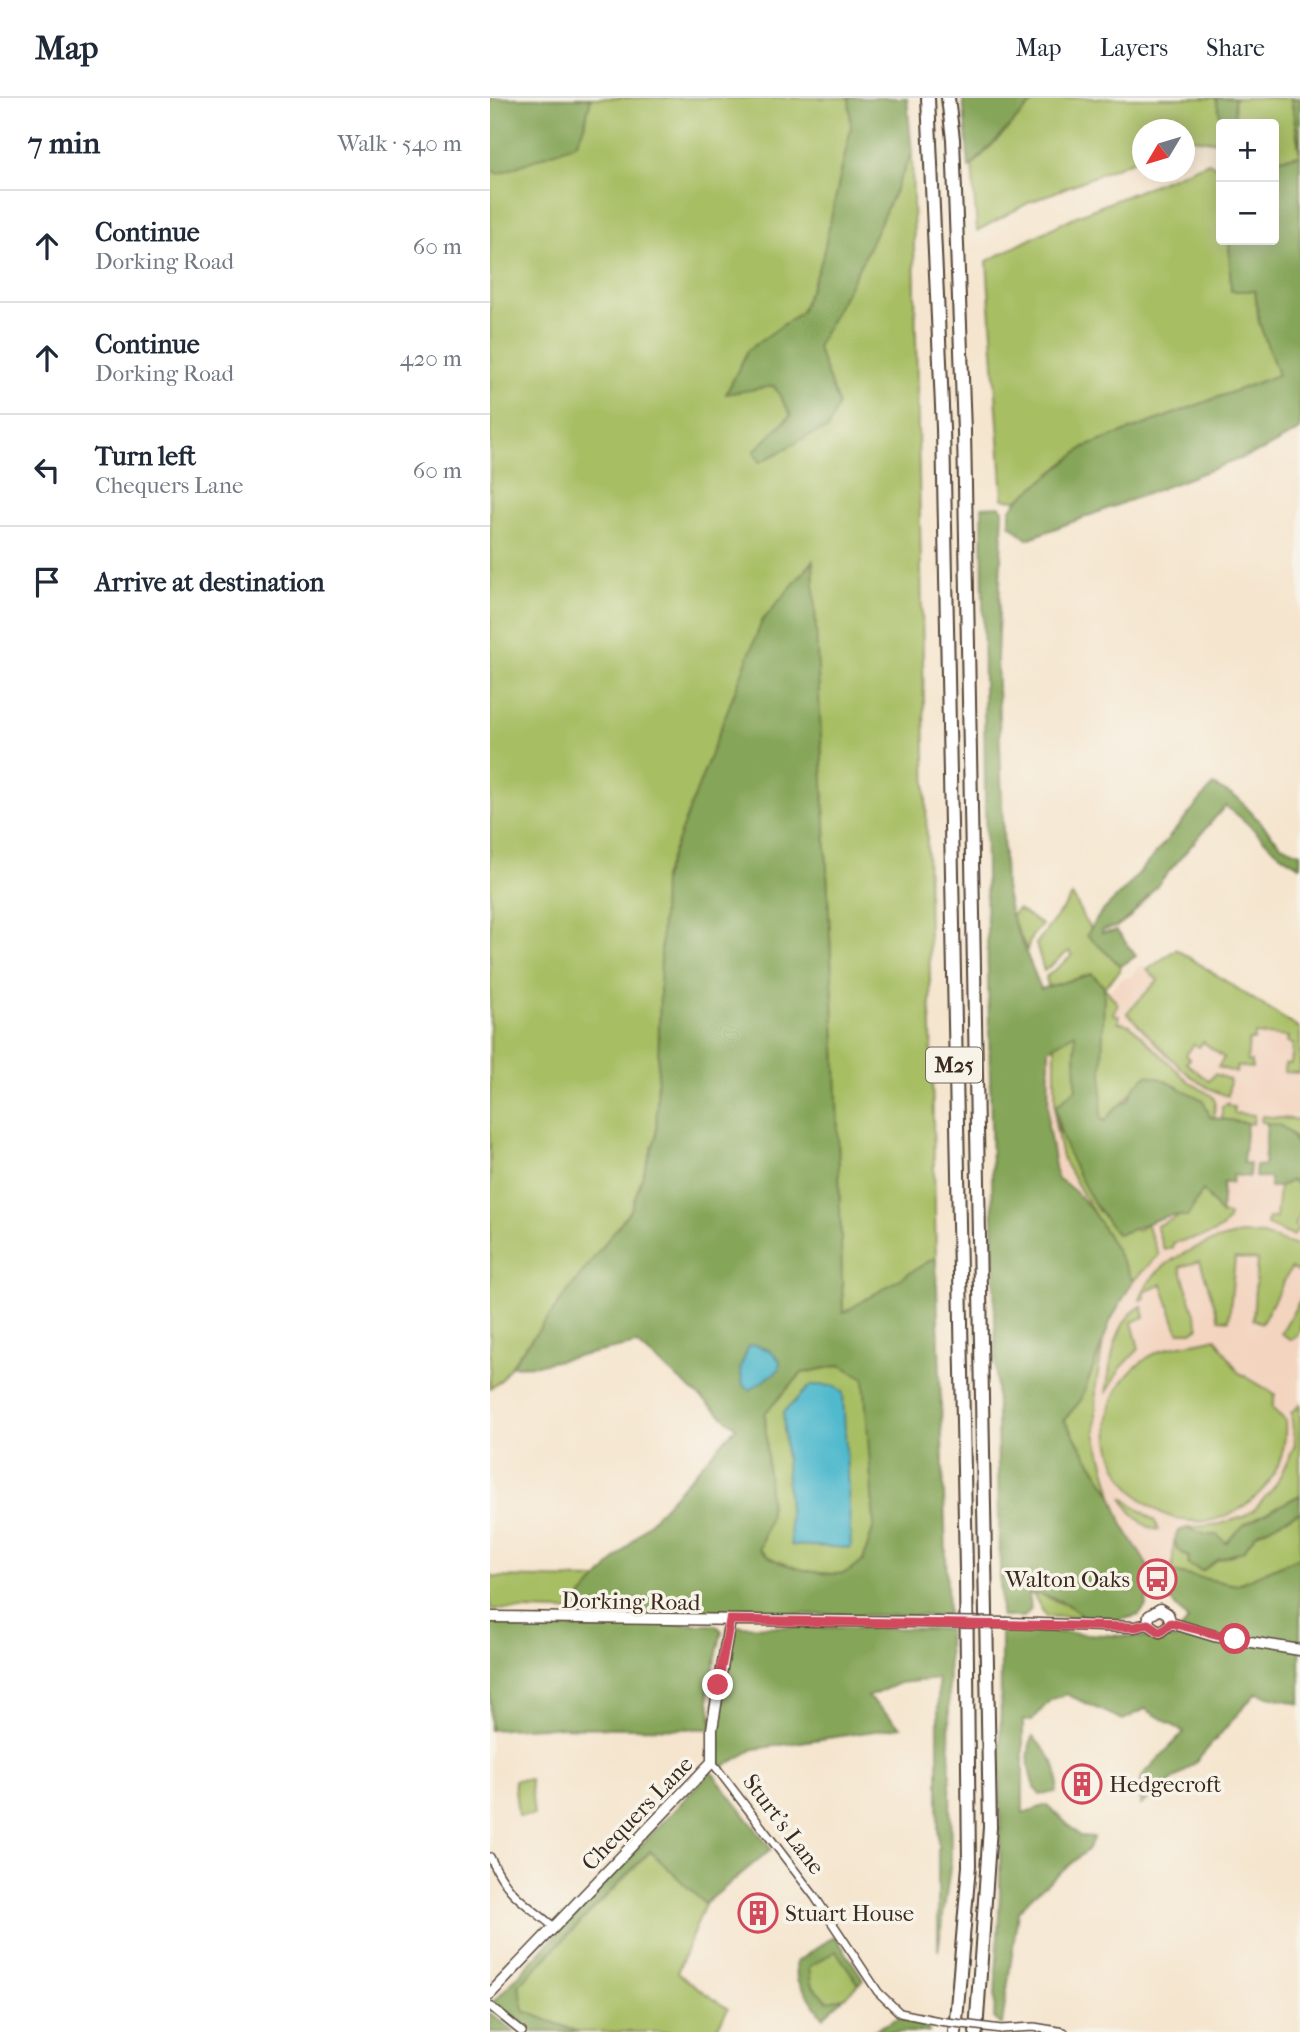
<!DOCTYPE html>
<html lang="en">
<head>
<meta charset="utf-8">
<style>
	:root { --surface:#fff; --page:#f2f2f3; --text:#1f2937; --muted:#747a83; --line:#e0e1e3 }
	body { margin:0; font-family:"IM FELL French Canon",serif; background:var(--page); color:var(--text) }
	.controls { position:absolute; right:21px; top:21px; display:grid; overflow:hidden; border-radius:7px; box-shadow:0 4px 18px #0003 }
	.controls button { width:63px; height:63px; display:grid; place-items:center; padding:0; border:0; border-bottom:2px solid var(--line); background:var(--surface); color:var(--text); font:35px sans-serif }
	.compass { position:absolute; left:642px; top:21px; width:63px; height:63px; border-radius:50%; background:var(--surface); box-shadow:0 4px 18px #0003; rotate:232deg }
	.stop { position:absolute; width:21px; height:21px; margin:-16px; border:5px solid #d1495b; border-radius:50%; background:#fff }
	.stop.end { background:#d1495b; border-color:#fff; box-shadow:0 2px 7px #0008 }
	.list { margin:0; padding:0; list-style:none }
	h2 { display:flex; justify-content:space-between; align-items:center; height:91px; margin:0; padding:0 28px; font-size:30px }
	h2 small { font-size:23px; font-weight:400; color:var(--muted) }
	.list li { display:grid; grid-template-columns:46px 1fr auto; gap:21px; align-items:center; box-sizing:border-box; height:112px; padding:0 28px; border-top:2px solid var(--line) }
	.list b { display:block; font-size:26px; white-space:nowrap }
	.list p { margin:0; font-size:23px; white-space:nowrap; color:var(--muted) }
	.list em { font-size:23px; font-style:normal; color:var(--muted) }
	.icon { flex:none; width:38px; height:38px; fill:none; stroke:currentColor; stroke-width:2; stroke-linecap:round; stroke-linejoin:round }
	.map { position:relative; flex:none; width:810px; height:1934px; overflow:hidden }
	header { display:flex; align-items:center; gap:42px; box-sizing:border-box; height:98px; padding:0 35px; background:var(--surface); border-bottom:2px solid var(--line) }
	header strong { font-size:33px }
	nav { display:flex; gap:38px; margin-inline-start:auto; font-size:24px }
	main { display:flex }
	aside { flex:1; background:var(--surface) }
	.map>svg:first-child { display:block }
</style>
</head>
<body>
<header>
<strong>Map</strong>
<nav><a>Map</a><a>Layers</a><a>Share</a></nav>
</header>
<main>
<aside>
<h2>7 min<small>Walk · 540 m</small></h2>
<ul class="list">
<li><svg class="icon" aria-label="ahead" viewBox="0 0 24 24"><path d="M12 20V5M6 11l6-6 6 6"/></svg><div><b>Continue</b><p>Dorking Road</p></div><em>60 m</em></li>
<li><svg class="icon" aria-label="ahead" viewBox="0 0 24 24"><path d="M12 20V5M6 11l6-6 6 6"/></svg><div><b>Continue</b><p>Dorking Road</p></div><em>420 m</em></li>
<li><svg class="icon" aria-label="left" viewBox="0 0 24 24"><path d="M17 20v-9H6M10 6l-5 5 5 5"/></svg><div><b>Turn left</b><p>Chequers Lane</p></div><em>60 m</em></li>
<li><svg class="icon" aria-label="arrive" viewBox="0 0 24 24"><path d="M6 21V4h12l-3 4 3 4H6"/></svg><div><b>Arrive at destination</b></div></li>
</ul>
</aside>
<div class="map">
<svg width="810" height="1934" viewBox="0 0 810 1934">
	<rect width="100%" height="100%" fill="#f7f3e8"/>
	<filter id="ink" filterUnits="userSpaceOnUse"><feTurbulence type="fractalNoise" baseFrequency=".0143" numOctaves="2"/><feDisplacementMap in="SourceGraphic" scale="14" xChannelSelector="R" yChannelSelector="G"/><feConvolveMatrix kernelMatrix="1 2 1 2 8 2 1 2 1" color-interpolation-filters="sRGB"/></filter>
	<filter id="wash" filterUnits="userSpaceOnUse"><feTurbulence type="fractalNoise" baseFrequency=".00686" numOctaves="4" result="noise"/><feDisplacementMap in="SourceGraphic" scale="28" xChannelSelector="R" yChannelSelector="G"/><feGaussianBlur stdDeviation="1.57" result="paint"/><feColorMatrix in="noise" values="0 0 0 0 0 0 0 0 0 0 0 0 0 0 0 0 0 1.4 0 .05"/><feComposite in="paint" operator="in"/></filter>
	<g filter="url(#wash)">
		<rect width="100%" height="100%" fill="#f5e5ce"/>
		<path fill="#f3d4bf" d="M 686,851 L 810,931 L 810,1414 L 712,1479 L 660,1472 L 633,1427 L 622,1397 L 574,1322 L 643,1183 L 581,1087 L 567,1080 L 558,1028 L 559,951 L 614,889 L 619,893 L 631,881 L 641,879 L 651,867 L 658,872 Z"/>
		<path fill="#a7be63" stroke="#717440" stroke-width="2" d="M 0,0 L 372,0 L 366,175 L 422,55 L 446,1159 L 353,1216 L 346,969 L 323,473 L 195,1060 L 33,1251 L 11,1282 L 0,1290 Z
			M 547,0 L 726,0 L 732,26 L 731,44 L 701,40 L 695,43 L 694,32 L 652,32 L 652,59 L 538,105 L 487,133 L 482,68 Z
			M 744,0 L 801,0 L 810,57 L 784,62 L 784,26 L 745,26 Z
			M 719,64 L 731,72 L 731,142 L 739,142 L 741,193 L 765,193 L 769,224 L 788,277 L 595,349 L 528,402 L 513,401 L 497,163 L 584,119 Z
			M 582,798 C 591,808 590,820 601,831 L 597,837 L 631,868 L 630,873 L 614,889 L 628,906 L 623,916 L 629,918 L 628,924 L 640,927 L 698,983 L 722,998 L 725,1003 L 724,1020 L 645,988 C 637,1004 626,1010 615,1024 L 610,1021 L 614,889 L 602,876 L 558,889 L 556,879 L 583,857 L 579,853 L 554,873 L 546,846 Z
			M 528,811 L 552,827 L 542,838 L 537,852 L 521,818 Z
			M 686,851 L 810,931 L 810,975 L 794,974 L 795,966 L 801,966 L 803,946 L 797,945 L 798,939 L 765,936 L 764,942 L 759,942 L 757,963 L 762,964 L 762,970 L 747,968 L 746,975 L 728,969 L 734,960 L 713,944 L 709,949 L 704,946 L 696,957 L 700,961 L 696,965 L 719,983 L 725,976 L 740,982 L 738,998 C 698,987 666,943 637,915 L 668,882 L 657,872 Z
			M 585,935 L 586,991 L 566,1008 L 568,1031 L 608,1113 L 648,1133 L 656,1125 L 669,1157 L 643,1183 L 572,1060 L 565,1025 L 565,947 Z
			M 738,1005 L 738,1008 L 744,1009 L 744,1015 L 764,1017 L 763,1026 L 732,1021 L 732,1008 Z
			M 772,1018 L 810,1022 L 810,1050 C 802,1031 792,1026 771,1024 Z
			M 802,1081 L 810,1090 L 810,1116 L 804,1127 L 809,1130 L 803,1138 L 777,1127 L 778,1120 L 786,1120 L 789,1089 Z
			M 713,1092 L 731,1116 L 739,1117 C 737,1139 700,1140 683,1145 L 683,1150 L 674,1152 L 666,1128 L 691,1117 L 697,1119 Z
			M 751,1136 L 773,1137 L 810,1149 L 810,1175 L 801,1170 L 772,1225 L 763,1221 L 767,1162 L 745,1160 L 739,1222 L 729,1221 L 710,1163 L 690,1169 L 709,1229 L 702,1234 L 688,1234 L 672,1186 L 655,1194 L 655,1200 L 650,1202 C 662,1162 715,1143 751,1136 Z
			M 810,1202 L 810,1234 L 801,1242 L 791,1235 Z
			M 652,1208 L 655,1219 L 642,1224 L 649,1251 L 630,1271 L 616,1296 C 620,1268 624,1221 652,1208 Z
			M 726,1240 L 748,1274 L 785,1296 L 782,1310 L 795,1322 C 797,1353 787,1382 762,1402 C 667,1480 556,1325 660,1258 C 681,1245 703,1247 726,1240 Z
			M 613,1245 L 606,1287 L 606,1335 L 622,1397 L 574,1322 L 591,1302 Z
			M 351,1267 L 375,1281 L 384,1427 L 373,1463 C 368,1467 360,1473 354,1475 C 332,1479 284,1468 269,1452 L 280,1417 L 275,1315 L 312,1275 Z
			M 810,1306 L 810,1397 L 755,1426 L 736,1445 L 697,1430 L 730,1426 L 753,1419 L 765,1411 L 786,1387 L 805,1347 L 801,1315 Z
			M 632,1399 L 665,1423 L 668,1432 C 653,1430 639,1413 632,1399 Z
			M 810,1414 L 810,1459 L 746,1487 L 682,1474 L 684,1442 L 688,1451 L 712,1473 L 727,1462 L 753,1453 L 767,1435 Z
			M 0,1479 L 108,1481 L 87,1504 L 101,1514 L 0,1511 Z
			M 546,1495 L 586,1511 L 591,1518 L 556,1519 L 543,1496 Z
			M 40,1681 L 44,1717 L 28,1718 L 24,1682 Z
			M 161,1753 L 215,1806 L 187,1875 L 238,1911 L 225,1934 L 88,1934 L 34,1913 L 29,1887 Z
			M 346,1853 L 369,1886 L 354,1900 L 337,1904 L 321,1886 L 318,1869 Z"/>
		<path fill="#85a559" stroke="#60683c" stroke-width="2" fill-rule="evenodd" d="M 0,0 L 101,0 L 94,29 L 86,46 L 8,76 L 0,71 Z
			M 359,0 L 417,0 L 422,55 L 374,160 L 327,249 L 348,306 L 338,331 C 312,337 294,355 269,364 L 264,353 L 301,317 L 284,288 L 236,296 L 258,252 L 311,214 L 332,161 L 361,29 Z
			M 473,0 L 547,0 L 479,70 Z
			M 726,0 L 744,0 L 745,26 L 732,26 Z
			M 801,0 L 810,0 L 810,54 Z
			M 810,57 L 810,332 L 773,352 L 537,441 L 520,426 L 520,412 L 528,402 L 595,349 L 788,277 L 769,224 L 765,193 L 741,193 L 739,142 L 784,142 L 784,62 Z
			M 510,408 L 513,412 L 507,560 L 515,789 L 521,818 L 551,891 L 602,876 L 614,889 L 611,1021 L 615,1023 L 626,1009 L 638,1003 L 645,988 L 657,977 L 674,982 L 713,1002 L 720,1019 L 757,1025 L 753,1065 L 760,1066 L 759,1079 L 743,1077 L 742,1085 L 733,1085 L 731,1116 L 713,1092 L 697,1119 C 674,1111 650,1132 627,1136 C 600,1104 569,1049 566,1008 L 586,991 L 585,935 L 559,951 L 558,1028 L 567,1080 C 602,1100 623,1148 643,1183 L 621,1222 L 591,1302 L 574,1322 L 622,1397 L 633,1427 L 660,1472 L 656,1508 L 649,1517 L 630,1522 L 591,1518 C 583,1506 552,1493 538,1497 L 541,1511 L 534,1519 L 511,1519 L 496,784 L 492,409 Z
			M 323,463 L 346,969 L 353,1215 L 446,1159 L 458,1515 L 455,1518 L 101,1514 L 87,1504 L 246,1329 L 147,1246 L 46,1267 L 21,1268 L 141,1111 L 166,1039 L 173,780 L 272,523 ZM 351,1267 L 374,1280 L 384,1427 L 373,1463 C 368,1467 360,1473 354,1475 C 332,1479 284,1467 269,1451 L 280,1417 L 275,1315 L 312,1275 Z
			M 723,687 L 749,701 L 791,747 L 810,755 L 810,768 C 777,752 764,726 735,708 L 640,819 L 626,829 L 612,832 L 612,835 L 627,833 L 646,858 L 631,868 L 597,837 L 610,816 L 639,787 Z
			M 777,1025 C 810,1026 810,1062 810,1090 L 802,1082 L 789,1089 L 780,1089 L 780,1080 L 765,1079 L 766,1067 L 774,1068 Z
			M 810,1397 L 810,1414 L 767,1435 L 753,1453 L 727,1462 L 712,1473 L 698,1467 L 699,1459 L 688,1451 L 684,1442 L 688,1433 L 697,1430 L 717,1437 L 727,1437 L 736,1445 L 755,1426 Z
			M 810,1459 L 810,1606 L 766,1595 L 706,1664 L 651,1707 L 650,1685 L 653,1677 L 694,1634 L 655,1611 L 633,1622 L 576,1596 L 560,1602 L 542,1623 L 533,1622 L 533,1715 L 557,1707 L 590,1738 L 604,1739 L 598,1751 L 541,1799 L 528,1814 L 512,1927 L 504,1920 L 510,1796 L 511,1531 L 685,1541 L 698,1522 L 679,1501 L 682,1474 L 746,1487 Z
			M 0,1523 L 226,1527 L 232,1533 L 218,1594 L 222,1627 L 238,1528 L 458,1531 L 461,1762 L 448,1853 L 448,1581 L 409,1585 L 378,1599 L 411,1629 L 264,1651 L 231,1670 L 222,1631 L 52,1629 L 0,1632 Z
			M 543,1638 C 558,1657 573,1668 566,1694 L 550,1697 C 538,1683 535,1655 543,1638 Z
			M 221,1673 L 281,1751 L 215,1806 L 160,1753 L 29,1887 L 34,1913 L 88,1934 L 44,1934 L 3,1904 Z
			M 345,1838 L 374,1882 L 369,1886 L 346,1853 L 319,1869 L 321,1886 L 337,1903 L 354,1900 L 333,1919 L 307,1882 L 306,1864 Z
			M 0,1915 L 25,1934 L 0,1934 Z
			M 410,1919 L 437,1928 L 439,1934 L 381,1934 Z"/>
		<path fill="#4fb9cd" stroke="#457276" stroke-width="2" d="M 264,1247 L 279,1252 L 290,1263 L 289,1272 L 260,1292 L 253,1287 L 250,1270 L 259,1248 Z
			M 321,1287 L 345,1288 L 353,1295 L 361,1450 L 301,1447 L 293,1315 Z"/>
	</g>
	<g filter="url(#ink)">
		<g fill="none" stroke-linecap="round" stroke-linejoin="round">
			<g stroke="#574638" stroke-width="10">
				<path id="minor" d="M 222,1664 L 325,1799 L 388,1894 L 410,1915 L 449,1923
					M 0,1759 C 20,1800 31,1801 64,1829
					M 0,1908 L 32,1934
					M 511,1931 L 544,1929 L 574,1934"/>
			</g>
			<g stroke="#574638" stroke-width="13">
				<path id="secondary" d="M 0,1519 L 446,1524
					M 517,1525 L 645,1529 L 658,1526
					M 681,1525 L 724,1538 L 810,1552
					M 658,1526 L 659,1518 L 670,1511 L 678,1516 L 681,1525
					M 658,1526 L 670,1534 L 681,1525
					M 0,1896 L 222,1664 L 222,1631 L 240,1522"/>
			</g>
			<g stroke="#574638" stroke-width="16">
				<path id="motorway" d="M 438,0 L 453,330 L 476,1472 L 479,1768 L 465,1934
					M 458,0 L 463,41 L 474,333 L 500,1729 L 486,1934"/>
			</g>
			<use href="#minor" stroke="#fff" stroke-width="7"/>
			<use href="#secondary" stroke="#fff" stroke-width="10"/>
			<use href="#motorway" stroke="#fff" stroke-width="12"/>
			<g stroke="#574638" stroke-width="10" stroke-linecap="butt">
				<path id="minor-bridge" d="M 449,1923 L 511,1931"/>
			</g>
			<g stroke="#574638" stroke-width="13" stroke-linecap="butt">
				<path id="secondary-bridge" d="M 446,1524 L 517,1525"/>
			</g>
			<use href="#minor-bridge" stroke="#fff" stroke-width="7"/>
			<use href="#secondary-bridge" stroke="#fff" stroke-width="10"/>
		</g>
	</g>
	<g fill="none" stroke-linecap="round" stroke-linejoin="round" filter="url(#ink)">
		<path stroke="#d1495b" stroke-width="9" d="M 228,1587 L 240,1522 L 645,1529 L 658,1526 L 670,1534 L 681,1525 L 745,1541"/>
	</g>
	<defs>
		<g id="bus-ring" transform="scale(2.0125)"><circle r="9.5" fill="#f7f3e8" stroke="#d1495b" stroke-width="1.5"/><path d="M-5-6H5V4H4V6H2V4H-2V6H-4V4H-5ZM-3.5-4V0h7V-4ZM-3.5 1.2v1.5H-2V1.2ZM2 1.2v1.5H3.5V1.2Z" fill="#d1495b"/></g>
		<g id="building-ring" transform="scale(2.0125)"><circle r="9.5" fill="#f7f3e8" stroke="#d1495b" stroke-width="1.5"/><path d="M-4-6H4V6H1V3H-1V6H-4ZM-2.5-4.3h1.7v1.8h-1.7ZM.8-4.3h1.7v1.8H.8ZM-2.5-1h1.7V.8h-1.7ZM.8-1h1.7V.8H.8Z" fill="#d1495b"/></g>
	</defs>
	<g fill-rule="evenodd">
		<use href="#bus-ring" x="667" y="1481"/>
		<use href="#building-ring" x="592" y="1686"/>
		<use href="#building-ring" x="268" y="1815"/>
	</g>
	<g text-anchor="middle" stroke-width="7" stroke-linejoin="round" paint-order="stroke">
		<rect fill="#f7f3e8" stroke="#73665b" stroke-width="2" x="436" y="949.5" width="56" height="35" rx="5"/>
		<g font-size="21" font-weight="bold" fill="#3b2a1e">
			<text x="464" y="974">M25</text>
		</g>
		<g font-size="23" fill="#3b2a1e" stroke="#f7f3e8" text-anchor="start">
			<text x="640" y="1489" text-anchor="end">Walton Oaks</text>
			<text x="619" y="1694">Hedgecroft</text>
			<text x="295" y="1823">Stuart House</text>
		</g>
		<g font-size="23" fill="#3b2a1e" stroke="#f7f3e8">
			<text transform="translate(141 1503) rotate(1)" y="8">Dorking Road</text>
			<text transform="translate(147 1715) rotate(-46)" y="8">Chequers Lane</text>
			<text transform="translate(294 1726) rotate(53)" y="8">Sturt's Lane</text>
		</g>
	</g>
</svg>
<div class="controls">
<button>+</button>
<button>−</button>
</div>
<svg class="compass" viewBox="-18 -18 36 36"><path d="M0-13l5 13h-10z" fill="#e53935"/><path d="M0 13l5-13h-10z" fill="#747a83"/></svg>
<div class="stop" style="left:745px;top:1541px"></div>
<div class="stop end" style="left:228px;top:1587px"></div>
</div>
</main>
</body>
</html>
